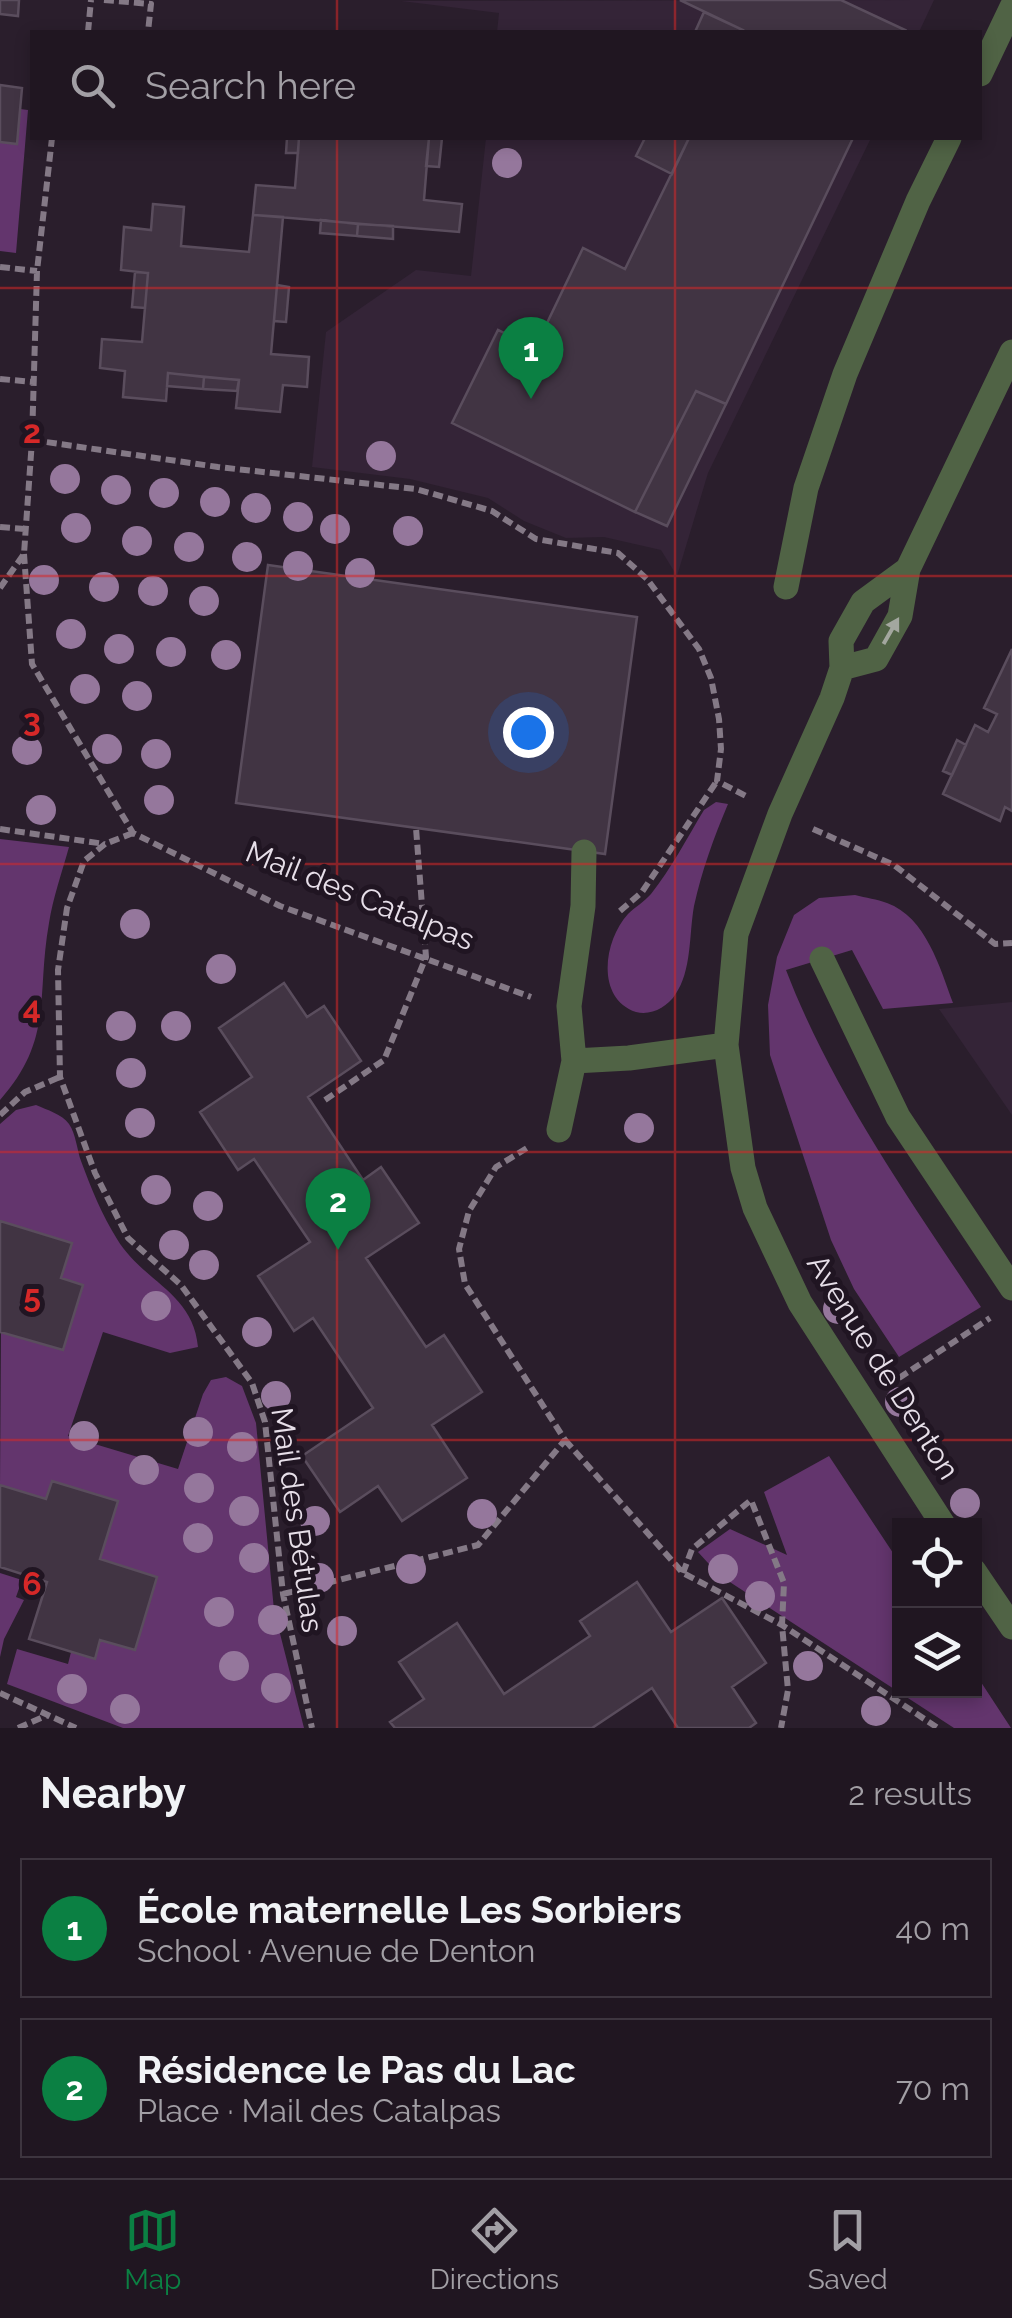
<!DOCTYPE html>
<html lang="en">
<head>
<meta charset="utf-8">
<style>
	:root { --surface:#201621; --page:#281f2a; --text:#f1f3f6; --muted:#a29fa5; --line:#3d353f; --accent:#0b8043 }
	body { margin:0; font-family:Raleway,sans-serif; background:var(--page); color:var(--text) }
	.controls { position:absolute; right:30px; bottom:30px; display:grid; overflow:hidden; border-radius:0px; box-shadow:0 5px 15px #0003 }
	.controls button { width:90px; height:90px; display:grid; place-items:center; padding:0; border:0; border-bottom:2px solid var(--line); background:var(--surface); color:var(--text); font:50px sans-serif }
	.you { position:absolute; left:528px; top:732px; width:35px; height:35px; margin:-25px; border:8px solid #fff; border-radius:50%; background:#1a73e8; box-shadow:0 0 0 15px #1a73e833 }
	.badge { display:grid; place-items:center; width:65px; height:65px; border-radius:50%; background:var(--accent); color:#fff; font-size:32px; font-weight:700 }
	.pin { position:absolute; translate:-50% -82px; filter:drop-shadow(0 2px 5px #0008) }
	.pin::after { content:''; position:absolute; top:52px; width:35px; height:30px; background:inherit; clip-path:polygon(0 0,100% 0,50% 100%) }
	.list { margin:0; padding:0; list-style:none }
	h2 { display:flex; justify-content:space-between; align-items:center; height:130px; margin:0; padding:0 40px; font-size:42px }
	h2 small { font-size:32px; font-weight:400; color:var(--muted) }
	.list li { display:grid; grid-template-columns:65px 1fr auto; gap:30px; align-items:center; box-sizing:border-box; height:140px; margin:0 20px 20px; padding:0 20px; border:2px solid var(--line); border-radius:0px }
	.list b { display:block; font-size:38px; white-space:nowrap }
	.list p { margin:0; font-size:32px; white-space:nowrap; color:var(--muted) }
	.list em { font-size:32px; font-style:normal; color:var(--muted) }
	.icon { flex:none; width:55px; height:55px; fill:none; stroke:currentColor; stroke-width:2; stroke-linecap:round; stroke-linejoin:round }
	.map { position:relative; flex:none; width:1012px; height:1728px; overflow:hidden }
	.search { position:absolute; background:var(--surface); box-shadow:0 5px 15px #0003; left:30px; right:30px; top:30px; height:110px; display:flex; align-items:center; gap:25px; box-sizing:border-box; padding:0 35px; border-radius:0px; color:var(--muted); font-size:38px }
	.sheet { height:450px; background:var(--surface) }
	nav { display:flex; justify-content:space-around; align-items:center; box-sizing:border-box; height:140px; border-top:2px solid var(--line); background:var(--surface); font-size:28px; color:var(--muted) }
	nav a { display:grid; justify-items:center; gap:5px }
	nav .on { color:var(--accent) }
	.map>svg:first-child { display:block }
</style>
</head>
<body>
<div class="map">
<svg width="1012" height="1728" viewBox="0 0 1012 1728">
	<rect width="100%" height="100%" fill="#2a1e2c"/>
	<path fill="#342437" d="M 934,0 L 919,32 L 497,32 L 499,13 L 401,1 Z
		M 486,138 L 871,138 L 708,473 L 677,576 L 661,550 L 604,537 L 566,538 L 524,521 L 488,498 L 410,479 L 312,467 L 326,332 L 416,270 L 471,276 Z
		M 1012,1002 L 1012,1115 L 939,1009 Z"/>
	<path fill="#63356d" d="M 20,109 L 28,110 L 16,253 L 0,251 L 0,142 L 17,143 Z
		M 716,802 L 728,804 C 714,837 702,870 694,906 C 689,934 692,971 675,995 C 667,1007 651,1016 636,1012 C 595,998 604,940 628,914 C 635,907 644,902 651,894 C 671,869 687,838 704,810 Z
		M 0,839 L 69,847 C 62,872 53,898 49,923 C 36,996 54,1039 0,1100 Z
		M 855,895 C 866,898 877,899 887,903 C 926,917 940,968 953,1003 L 883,1009 L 852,950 L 786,970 C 832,1090 910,1200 981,1307 L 899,1357 L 854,1289 L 831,1240 L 770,1055 L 768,1005 L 777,957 L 794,915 L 819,898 Z
		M 36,1105 C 47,1110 62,1114 69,1124 C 76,1134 77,1150 81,1161 C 91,1188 102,1215 117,1239 C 143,1282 193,1292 198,1347 L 170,1353 L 103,1332 L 68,1436 L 178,1469 L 203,1394 L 211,1380 L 226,1377 L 242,1386 L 256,1423 L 274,1610 L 304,1728 L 123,1728 L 7,1684 L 17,1649 L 68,1664 L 71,1652 L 95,1659 L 100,1640 L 157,1577 L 100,1559 L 118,1501 L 52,1481 L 46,1499 L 0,1485 L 1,1330 L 63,1349 L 83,1286 L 61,1278 L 71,1243 L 0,1221 L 0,1124 L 16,1110 Z
		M 829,1456 L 899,1562 L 900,1690 L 974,1690 L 975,1673 L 1011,1728 L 954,1728 L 719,1575 L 698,1552 L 730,1529 L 787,1555 L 764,1492 Z
		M 0,1573 L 22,1580 L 16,1597 L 24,1600 L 4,1639 L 0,1657 Z"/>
	<path fill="#413443" stroke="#5a4d5d" stroke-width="2.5" d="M 0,0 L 19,0 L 18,16 L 0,14 Z
		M 680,0 L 841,0 L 905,30 L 903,32 L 742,32 L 743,30 Z
		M 704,12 L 743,30 L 742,32 L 695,32 Z
		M 0,85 L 22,88 L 17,144 L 0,142 Z
		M 287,138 L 299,138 L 298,153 L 286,153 Z
		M 299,138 L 429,138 L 424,200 L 462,204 L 459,232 L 253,215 L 256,185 L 295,188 Z
		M 429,138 L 442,138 L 439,167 L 426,166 Z
		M 645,138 L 689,138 L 672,174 L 636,156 Z
		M 689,138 L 853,138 L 726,404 L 696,391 L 635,512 L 452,423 L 498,330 L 535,348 L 583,248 L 625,269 Z
		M 153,204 L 184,207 L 181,246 L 249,252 L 253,215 L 283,217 L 271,354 L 309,357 L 307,387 L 283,385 L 280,412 L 236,408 L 239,380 L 168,373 L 166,401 L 123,397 L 125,371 L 100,368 L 102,339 L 142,342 L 148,273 L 121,270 L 124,227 L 151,230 Z
		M 321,220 L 358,224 L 357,236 L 320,233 Z
		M 358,224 L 393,226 L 393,239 L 357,236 Z
		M 135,272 L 148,273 L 145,308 L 132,307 Z
		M 277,285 L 289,287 L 286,322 L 274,321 Z
		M 168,373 L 204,377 L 203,389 L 167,386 Z
		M 204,377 L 239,380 L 237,391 L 203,389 Z
		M 696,391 L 726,404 L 667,526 L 635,512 Z
		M 268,565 L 637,617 L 605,854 L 236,803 Z
		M 1012,649 L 1012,811 L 1005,807 L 1000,821 L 943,794 L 975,725 L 988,732 L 997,714 L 984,708 Z
		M 957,740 L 966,745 L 952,775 L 943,771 Z
		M 284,983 L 307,1017 L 324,1006 L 361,1061 L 308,1097 L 363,1180 L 381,1167 L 419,1223 L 366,1258 L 426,1347 L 444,1335 L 482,1392 L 432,1425 L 467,1478 L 402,1521 L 378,1486 L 340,1512 L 302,1456 L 373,1408 L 313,1318 L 294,1331 L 258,1276 L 310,1242 L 254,1159 L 238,1170 L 200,1112 L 252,1077 L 219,1028 Z
		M 0,1221 L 72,1243 L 61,1278 L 83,1285 L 63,1350 L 0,1332 Z
		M 52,1481 L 118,1501 L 100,1559 L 157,1577 L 135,1650 L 100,1640 L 95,1659 L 29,1639 L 47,1582 L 0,1567 L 0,1485 L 46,1499 Z
		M 637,1582 L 671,1632 L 722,1598 L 766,1663 L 732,1687 L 756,1723 L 749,1728 L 678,1728 L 652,1688 L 592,1728 L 395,1728 L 390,1722 L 424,1699 L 399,1662 L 457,1623 L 504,1694 L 590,1636 L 580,1621 Z"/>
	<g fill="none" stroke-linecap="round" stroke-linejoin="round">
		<path stroke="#847986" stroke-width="6" stroke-dasharray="10 5" stroke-linecap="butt" d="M 104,0 L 151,4 L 148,32
			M 88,32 L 91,0
			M 0,267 L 37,271
			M 0,379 L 34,382
			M 32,440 L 218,467 L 416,489 L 492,511 L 536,539 L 618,553 L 647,579 L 699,649 L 711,678 L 719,719 L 721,749 L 717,781 L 748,797
			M 0,527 L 25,529
			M 24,554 L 32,664 L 133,833 L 280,906 L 531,997
			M 0,588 L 24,554 L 32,440 L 37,271 L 52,138
			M 0,829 L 105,844
			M 813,829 L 894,865 L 995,944 L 1012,943
			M 133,833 L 105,844 L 84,861 L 67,908 L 58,970 L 60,1077 L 95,1173 L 128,1238 L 181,1285 L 252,1383 L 265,1422 L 283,1594 L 312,1728
			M 620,911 L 642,892 L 717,781
			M 325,1100 L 384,1060 L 426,957 L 416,828
			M 0,1115 L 25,1092 L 60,1077
			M 899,1378 L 990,1318
			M 565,1440 L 683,1573 L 782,1625 L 938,1728
			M 683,1573 L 692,1549 L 751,1500 L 784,1583 L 782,1625 L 788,1690 L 781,1728
			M 283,1594 L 478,1545 L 565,1440 L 465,1284 L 459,1249 L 469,1211 L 496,1167 L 527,1148
			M 0,1693 L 76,1728
			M 18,1728 L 48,1715"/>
		<path stroke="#506345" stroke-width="25" d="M 980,74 L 1012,7
			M 786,587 L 806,488 L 845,374 L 918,201 L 949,138
			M 822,959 L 898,1117 L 1012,1288"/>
		<path stroke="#506345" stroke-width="25" d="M 908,569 L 863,602 L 841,641 L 842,668 L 832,698 L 780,814 L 736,934 L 726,1045 L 743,1168 L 755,1208 L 800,1303 L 944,1526
			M 842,668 L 876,659 L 900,616 L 908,569 L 1012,352
			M 574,1061 L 629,1058 L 726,1045
			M 559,1130 L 574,1061 L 569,1006 L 583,906 L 584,852
			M 974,1571 L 1012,1627"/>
	</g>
	<g fill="#95779c">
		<circle cx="507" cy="163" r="15"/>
		<circle cx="381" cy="456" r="15"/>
		<circle cx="65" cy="479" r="15"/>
		<circle cx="116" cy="490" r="15"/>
		<circle cx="164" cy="493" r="15"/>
		<circle cx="215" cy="502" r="15"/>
		<circle cx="256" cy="508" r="15"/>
		<circle cx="298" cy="517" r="15"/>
		<circle cx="76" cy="528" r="15"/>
		<circle cx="335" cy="529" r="15"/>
		<circle cx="408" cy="531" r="15"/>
		<circle cx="137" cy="541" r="15"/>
		<circle cx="189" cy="547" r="15"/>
		<circle cx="247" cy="557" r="15"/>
		<circle cx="298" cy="566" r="15"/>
		<circle cx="360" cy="573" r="15"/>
		<circle cx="44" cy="580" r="15"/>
		<circle cx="104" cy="587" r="15"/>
		<circle cx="153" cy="591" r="15"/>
		<circle cx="204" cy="601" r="15"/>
		<circle cx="71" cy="634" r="15"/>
		<circle cx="119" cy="649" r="15"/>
		<circle cx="171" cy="652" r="15"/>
		<circle cx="226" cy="655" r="15"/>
		<circle cx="85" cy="689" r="15"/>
		<circle cx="137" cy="696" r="15"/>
		<circle cx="107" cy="749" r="15"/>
		<circle cx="27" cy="750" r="15"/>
		<circle cx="156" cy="754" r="15"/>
		<circle cx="159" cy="800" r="15"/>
		<circle cx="41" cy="810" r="15"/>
		<circle cx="135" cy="924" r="15"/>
		<circle cx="221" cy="969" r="15"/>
		<circle cx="121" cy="1026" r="15"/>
		<circle cx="176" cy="1026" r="15"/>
		<circle cx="131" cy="1073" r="15"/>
		<circle cx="140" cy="1123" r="15"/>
		<circle cx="639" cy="1128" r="15"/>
		<circle cx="156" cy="1190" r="15"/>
		<circle cx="208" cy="1206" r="15"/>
		<circle cx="174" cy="1245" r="15"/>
		<circle cx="204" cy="1265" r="15"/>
		<circle cx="156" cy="1306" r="15"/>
		<circle cx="838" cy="1309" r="15"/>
		<circle cx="257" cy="1332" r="15"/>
		<circle cx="276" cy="1396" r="15"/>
		<circle cx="900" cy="1402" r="15"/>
		<circle cx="198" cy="1432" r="15"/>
		<circle cx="84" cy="1436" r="15"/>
		<circle cx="242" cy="1447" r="15"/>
		<circle cx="144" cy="1470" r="15"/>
		<circle cx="199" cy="1488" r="15"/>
		<circle cx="965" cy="1503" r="15"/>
		<circle cx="244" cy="1511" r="15"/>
		<circle cx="482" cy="1514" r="15"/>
		<circle cx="315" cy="1521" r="15"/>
		<circle cx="198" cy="1538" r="15"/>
		<circle cx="254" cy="1558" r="15"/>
		<circle cx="411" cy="1569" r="15"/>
		<circle cx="723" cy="1569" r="15"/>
		<circle cx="319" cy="1578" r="15"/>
		<circle cx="760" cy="1596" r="15"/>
		<circle cx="219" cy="1612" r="15"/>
		<circle cx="273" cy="1620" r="15"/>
		<circle cx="342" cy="1631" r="15"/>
		<circle cx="234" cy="1666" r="15"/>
		<circle cx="808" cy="1666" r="15"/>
		<circle cx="276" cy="1688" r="15"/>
		<circle cx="72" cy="1689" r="15"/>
		<circle cx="125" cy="1709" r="15"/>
		<circle cx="876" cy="1711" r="15"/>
	</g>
	<defs><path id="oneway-solid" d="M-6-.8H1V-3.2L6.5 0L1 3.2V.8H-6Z" transform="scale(2.5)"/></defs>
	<use fill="#a3a79f" href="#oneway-solid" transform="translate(891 631) rotate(-60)"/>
	<path fill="none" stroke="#d62828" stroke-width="2.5" stroke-opacity="0.55" d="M 337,0 L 337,32M 675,0 L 675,32M 337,138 L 337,1728M 675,138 L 675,1728M 0,288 L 1012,288M 0,576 L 1012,576M 0,864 L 1012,864M 0,1152 L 1012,1152M 0,1440 L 1012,1440"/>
	<g text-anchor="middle" stroke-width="10" stroke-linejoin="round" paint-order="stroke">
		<g font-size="30" fill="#e7dfe9" stroke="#201522">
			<text transform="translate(360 896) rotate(22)" y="10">Mail des Catalpas</text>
			<text transform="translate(883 1367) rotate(58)" y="10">Avenue de Denton</text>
			<text transform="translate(297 1520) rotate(82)" y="10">Mail des Bétulas</text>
		</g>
	</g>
	<g font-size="32" text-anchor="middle" font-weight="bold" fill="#d62828" stroke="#201522" stroke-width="10" stroke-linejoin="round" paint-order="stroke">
		<text x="32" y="443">2</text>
		<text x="32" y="731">3</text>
		<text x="32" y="1019">4</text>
		<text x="32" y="1307">5</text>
		<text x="32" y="1595">6</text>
	</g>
</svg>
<div class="controls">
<button><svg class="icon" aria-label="locate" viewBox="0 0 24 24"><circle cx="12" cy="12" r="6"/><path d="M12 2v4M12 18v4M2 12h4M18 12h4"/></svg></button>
<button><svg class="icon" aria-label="layers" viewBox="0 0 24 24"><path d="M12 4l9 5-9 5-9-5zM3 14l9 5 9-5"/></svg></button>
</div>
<div class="you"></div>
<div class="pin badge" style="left:531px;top:399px">1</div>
<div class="pin badge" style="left:338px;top:1250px">2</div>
<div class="search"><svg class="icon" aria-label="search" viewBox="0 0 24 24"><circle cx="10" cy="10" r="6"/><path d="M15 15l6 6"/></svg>Search here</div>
</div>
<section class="sheet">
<h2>Nearby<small>2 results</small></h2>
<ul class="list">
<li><span class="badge">1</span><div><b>École maternelle Les Sorbiers</b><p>School · Avenue de Denton</p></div><em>40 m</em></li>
<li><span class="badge">2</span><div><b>Résidence le Pas du Lac</b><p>Place · Mail des Catalpas</p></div><em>70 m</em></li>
</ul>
</section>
<nav>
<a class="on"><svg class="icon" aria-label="map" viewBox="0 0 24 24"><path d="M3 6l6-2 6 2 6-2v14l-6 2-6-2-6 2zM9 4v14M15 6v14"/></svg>Map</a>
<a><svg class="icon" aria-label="directions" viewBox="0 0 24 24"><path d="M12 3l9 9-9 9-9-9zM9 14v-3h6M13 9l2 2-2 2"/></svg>Directions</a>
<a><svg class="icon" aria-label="saved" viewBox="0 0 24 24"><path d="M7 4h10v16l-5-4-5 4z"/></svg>Saved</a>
</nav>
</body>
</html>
